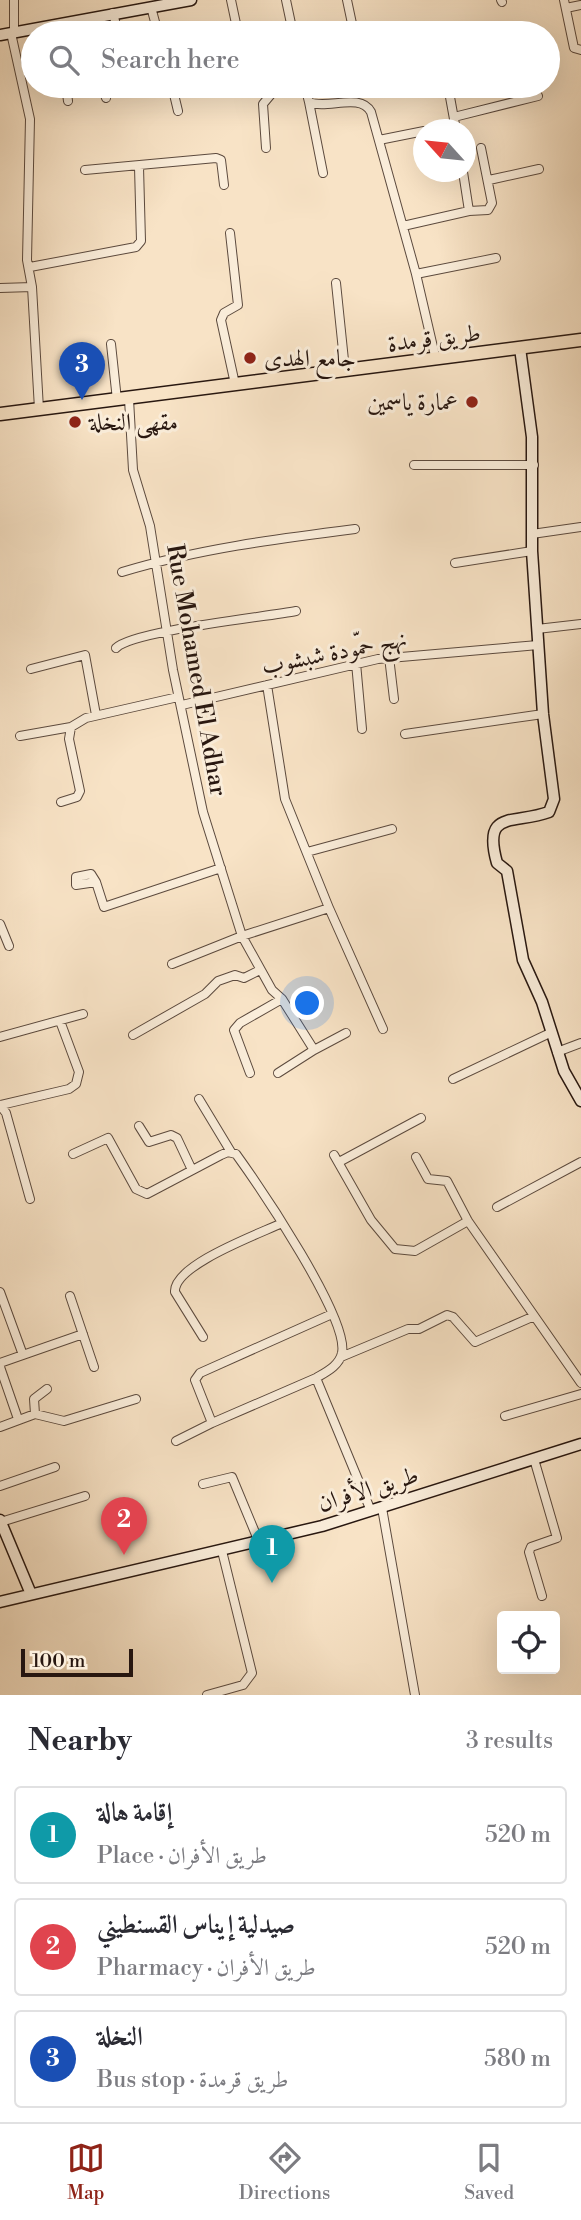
<!DOCTYPE html>
<html lang="en">
<head>
<meta charset="utf-8">
<style>
	:root { --surface:#fff; --page:#f7f7f7; --text:#2b2b33; --muted:#7c7c81; --line:#e1e1e2; --accent:#8f2418 }
	body { margin:0; font-family:"Libre Bodoni",Amiri,serif; background:var(--page); color:var(--text) }
	.controls { position:absolute; right:21px; bottom:21px; display:grid; overflow:hidden; border-radius:7px; box-shadow:0 7px 28px #0002 }
	.controls button { width:63px; height:63px; display:grid; place-items:center; padding:0; border:0; border-bottom:2px solid var(--line); background:var(--surface); color:var(--text); font:35px sans-serif }
	.compass { position:absolute; left:413px; top:119px; width:63px; height:63px; border-radius:50%; background:var(--surface); box-shadow:0 7px 28px #0002; rotate:297deg }
	.scale { position:absolute; left:21px; bottom:18px; width:112px; box-sizing:border-box; padding-left:7px; border:4px solid #281710; border-top:0; font-size:19px; line-height:24px; white-space:nowrap; color:#281710; -webkit-text-stroke:5px #faedda; paint-order:stroke }
	.you { position:absolute; left:308px; top:1004px; width:24px; height:24px; margin:-18px; border:5px solid #fff; border-radius:50%; background:#1a73e8; box-shadow:0 0 0 10px #1a73e833 }
	.badge { display:grid; place-items:center; width:46px; height:46px; border-radius:50%; background:var(--accent); color:#fff; font-size:23px; font-weight:700 }
	.pin { position:absolute; translate:-50% -58px; filter:drop-shadow(0 2px 4px #0008) }
	.pin::after { content:''; position:absolute; top:37px; width:24px; height:21px; background:inherit; clip-path:polygon(0 0,100% 0,50% 100%) }
	.list { margin:0; padding:0; list-style:none }
	h2 { display:flex; justify-content:space-between; align-items:center; height:91px; margin:0; padding:0 28px; font-size:30px }
	h2 small { font-size:23px; font-weight:400; color:var(--muted) }
	.list li { display:grid; grid-template-columns:46px 1fr auto; gap:21px; align-items:center; box-sizing:border-box; height:98px; margin:0 14px 14px; padding:0 14px; border:2px solid var(--line); border-radius:7px }
	.list b { display:block; font-size:26px; white-space:nowrap }
	.list p { margin:0; font-size:23px; white-space:nowrap; color:var(--muted) }
	.list em { font-size:23px; font-style:normal; color:var(--muted) }
	.icon { flex:none; width:38px; height:38px; fill:none; stroke:currentColor; stroke-width:2; stroke-linecap:round; stroke-linejoin:round }
	.map { position:relative; flex:none; width:581px; height:1695px; overflow:hidden }
	.search { position:absolute; background:var(--surface); box-shadow:0 7px 28px #0002; left:21px; right:21px; top:21px; height:77px; display:flex; align-items:center; gap:18px; box-sizing:border-box; padding:0 24px; border-radius:38px; color:var(--muted); font-size:26px }
	.sheet { height:427px; background:var(--surface) }
	nav { display:flex; justify-content:space-around; align-items:center; box-sizing:border-box; height:98px; border-top:2px solid var(--line); background:var(--surface); font-size:19px; color:var(--muted) }
	nav a { display:grid; justify-items:center; gap:4px }
	nav .on { color:var(--accent) }
	.map>svg:first-child { display:block }
</style>
</head>
<body>
<div class="map">
<svg width="581" height="1695" viewBox="0 0 581 1695">
	<rect width="100%" height="100%" fill="#f8e3c6"/>
	<filter id="stains"><feTurbulence type="fractalNoise" baseFrequency=".00286" numOctaves="4"/><feColorMatrix values="0 0 0 0 .2 0 0 0 0 .09 0 0 0 0 .02 0 0 0 .5 -.17"/></filter>
	<radialGradient id="worn" r=".72"><stop offset=".6" stop-color="#630" stop-opacity="0"/><stop offset="1" stop-color="#630" stop-opacity=".3"/></radialGradient>
	<g fill="none" stroke-linecap="round" stroke-linejoin="round">
		<g stroke="#5c4a3e" stroke-width="10">
			<path id="street" d="M 14,0 L 14,32
				M 231,0 L 238,33
				M 286,0 L 293,33
				M 347,0 L 354,33
				M 501,0 L 502,2
				M 564,0 L 574,48 L 581,50
				M 151,7 L 158,33
				M 566,8 L 581,5
				M 113,13 L 118,33
				M 11,33 L 30,119 L 27,260 L 32,287 L 39,409
				M 66,86 L 68,101
				M 102,86 L 106,98
				M 172,86 L 178,111
				M 305,86 L 309,102 C 327,110 360,92 371,112 L 416,274 L 436,360
				M 448,86 L 456,130
				M 309,102 L 323,173
				M 454,117 L 538,96
				M 379,140 L 424,131
				M 266,148 L 263,104 L 273,92 L 301,86
				M 85,170 L 216,158 L 221,160 L 224,185
				M 489,180 L 539,169
				M 469,211 L 488,210 L 492,203 L 481,148
				M 403,226 L 469,211 L 463,172
				M 230,233 L 238,305 L 224,313 L 221,320 L 235,384
				M 30,267 L 136,247 L 141,241 L 139,167
				M 416,274 L 496,258
				M 336,283 L 345,370
				M 0,288 L 32,287
				M 111,344 L 117,400
				M 129,399 L 133,470 L 150,526 L 173,670 L 203,812 L 242,936 L 272,990 L 282,999 L 314,1050 L 278,1073
				M 414,465 L 534,465
				M 532,534 L 581,527
				M 455,563 L 532,551
				M 122,572 C 198,549 276,539 355,529
				M 537,629 L 581,624
				M 116,648 C 132,631 265,617 296,611
				M 389,657 L 394,699
				M 356,663 L 362,729
				M 31,669 L 85,655 L 96,715
				M 182,705 L 378,659 L 538,645
				M 405,734 L 543,714
				M 20,736 L 71,727
				M 61,802 L 77,797 L 80,791 L 69,739 L 71,727 L 86,718 L 178,697
				M 307,852 L 392,829
				M 91,874 L 96,882 L 76,885 L 76,877 Z
				M 96,882 L 104,907 L 221,868
				M 329,908 L 383,1029
				M 0,924 L 9,946
				M 172,964 L 242,936 L 329,908 L 285,799 L 267,685
				M 133,1035 L 205,994 L 218,981 L 235,975 L 244,978 L 260,970
				M 0,1037 L 83,1014
				M 314,1050 L 346,1033
				M 557,1052 L 581,1043
				M 250,1073 L 234,1030 L 240,1023 L 282,999
				M 453,1079 L 550,1033
				M 199,1099 L 231,1152
				M 0,1105 L 6,1113 L 30,1199
				M 1,1105 L 69,1089 L 76,1084 L 79,1072 L 60,1021
				M 139,1126 L 149,1142 L 171,1135 L 177,1138 L 192,1170
				M 73,1154 L 108,1138 L 136,1189 L 147,1194 L 221,1155 L 228,1152 L 236,1154 C 259,1186 349,1318 342,1353 C 339,1366 326,1372 316,1378 L 371,1511
				M 334,1155 L 371,1220 L 395,1249 L 415,1251 L 468,1221
				M 416,1157 L 428,1179 L 447,1181 L 468,1221 L 581,1383
				M 339,1162 L 421,1118
				M 497,1207 L 581,1162
				M 0,1292 L 23,1355
				M 70,1296 L 94,1367
				M 203,1337 L 175,1292 C 173,1265 259,1234 282,1223
				M 341,1357 L 408,1329 L 419,1329 L 447,1315 L 453,1317 L 475,1342 L 532,1317
				M 0,1363 L 83,1334
				M 0,1367 L 18,1419
				M 316,1378 L 212,1423 L 195,1380 L 200,1373 L 332,1314
				M 35,1414 L 34,1399 L 47,1389
				M 505,1416 L 581,1394
				M 0,1427 L 35,1414 L 64,1421 L 136,1399
				M 176,1441 L 212,1423
				M 534,1459 L 557,1538 L 531,1547 L 529,1552 L 542,1596
				M 203,1484 L 232,1477 L 259,1542
				M 0,1486 L 55,1467
				M 382,1508 L 415,1695
				M 1,1522 L 85,1496
				M 207,1695 L 243,1685 L 252,1673 L 222,1551"/>
		</g>
		<g stroke="#281710" stroke-width="13">
			<path id="secondary" d="M 0,35 L 191,0
				M 520,348 L 532,437 L 532,551 L 543,714 L 554,799 L 549,812 C 513,825 482,809 497,863 L 507,871 L 523,960 L 542,1002 L 564,1071 L 581,1101
				M 0,1520 L 31,1594
				M 0,1602 L 322,1526 L 581,1444"/>
		</g>
		<g stroke="#281710" stroke-width="15">
			<path id="primary" d="M 0,414 L 581,340"/>
		</g>
		<use href="#street" stroke="#faedda" stroke-width="8"/>
		<use href="#secondary" stroke="#faedda" stroke-width="10"/>
		<use href="#primary" stroke="#f8e3c6" stroke-width="12"/>
	</g>
	<g fill="#8f2418" stroke="#faedda" stroke-width="2.5">
		<circle cx="250" cy="358" r="7"/>
		<circle cx="472" cy="402" r="7"/>
		<circle cx="75" cy="422" r="7"/>
	</g>
	<g text-anchor="middle" stroke-width="6" stroke-linejoin="round" paint-order="stroke">
		<g font-size="24" fill="#281710" stroke="#faedda">
			<text transform="translate(434 338) rotate(-7)" y="8">طريق قرمدة</text>
			<text transform="translate(334 652) rotate(-11)" y="8">نهج حمّودة شبشوب</text>
			<text transform="translate(197 670) rotate(80)" y="8">Rue Mohamed El Adhar</text>
			<text transform="translate(368 1489) rotate(-17)" y="8">طريق الأفران</text>
		</g>
		<g font-size="24" fill="#281710" stroke="#faedda" text-anchor="start">
			<text x="264" y="366">جامع الهدى</text>
			<text x="458" y="410" text-anchor="end">عمارة ياسمين</text>
			<text x="89" y="430">مقهى النخلة</text>
		</g>
	</g>
	<rect width="100%" height="100%" filter="url(#stains)"/>
	<rect width="100%" height="100%" fill="url(#worn)"/>
</svg>
<div class="controls">
<button><svg class="icon" aria-label="locate" viewBox="0 0 24 24"><circle cx="12" cy="12" r="6"/><path d="M12 2v4M12 18v4M2 12h4M18 12h4"/></svg></button>
</div>
<svg class="compass" viewBox="-18 -18 36 36"><path d="M0-13l5 13h-10z" fill="#e53935"/><path d="M0 13l5-13h-10z" fill="#7c7c81"/></svg>
<div class="scale">100 m</div>
<div class="you"></div>
<div class="pin badge" style="left:272px;top:1583px;background:#0f9aa8">1</div>
<div class="pin badge" style="left:124px;top:1555px;background:#e0444e">2</div>
<div class="pin badge" style="left:82px;top:400px;background:#1a4fb4">3</div>
<div class="search"><svg class="icon" aria-label="search" viewBox="0 0 24 24"><circle cx="10" cy="10" r="6"/><path d="M15 15l6 6"/></svg>Search here</div>
</div>
<section class="sheet">
<h2>Nearby<small>3 results</small></h2>
<ul class="list">
<li><span class="badge" style="background:#0f9aa8">1</span><div><b>إقامة هالة</b><p>Place · طريق الأفران</p></div><em>520 m</em></li>
<li><span class="badge" style="background:#e0444e">2</span><div><b>صيدلية إيناس القسنطيني</b><p>Pharmacy · طريق الأفران</p></div><em>520 m</em></li>
<li><span class="badge" style="background:#1a4fb4">3</span><div><b>النخلة</b><p>Bus stop · طريق قرمدة</p></div><em>580 m</em></li>
</ul>
</section>
<nav>
<a class="on"><svg class="icon" aria-label="map" viewBox="0 0 24 24"><path d="M3 6l6-2 6 2 6-2v14l-6 2-6-2-6 2zM9 4v14M15 6v14"/></svg>Map</a>
<a><svg class="icon" aria-label="directions" viewBox="0 0 24 24"><path d="M12 3l9 9-9 9-9-9zM9 14v-3h6M13 9l2 2-2 2"/></svg>Directions</a>
<a><svg class="icon" aria-label="saved" viewBox="0 0 24 24"><path d="M7 4h10v16l-5-4-5 4z"/></svg>Saved</a>
</nav>
</body>
</html>
